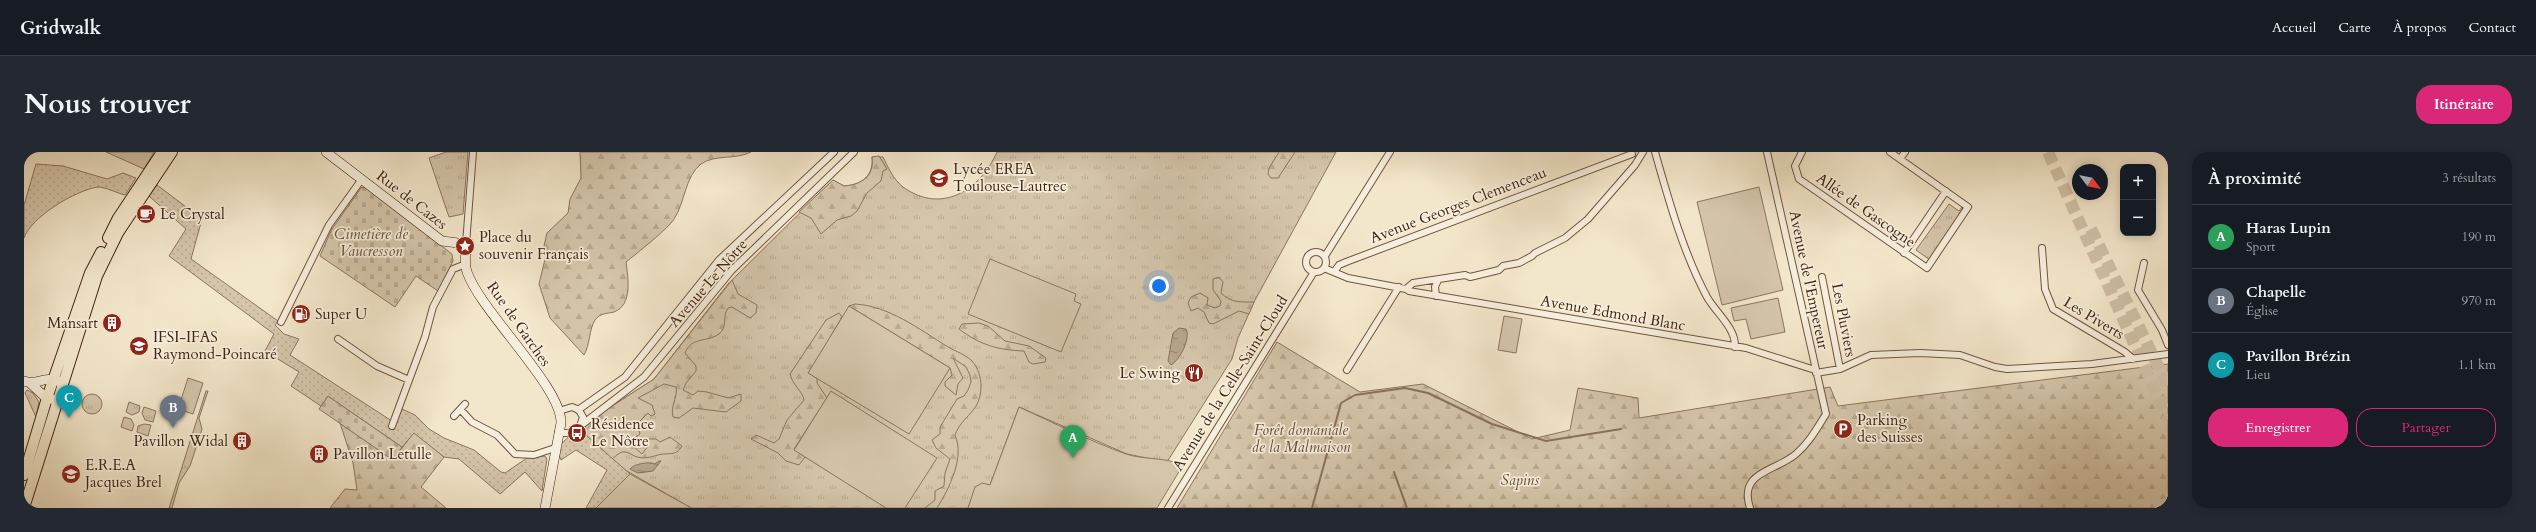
<!DOCTYPE html>
<html lang="fr">
<head>
<meta charset="utf-8">
<style>
	:root { --surface:#171b24; --page:#242831; --text:#f1f3f6; --muted:#9ea1a6; --line:#363941; --accent:#db2777 }
	body { margin:0; font-family:Cardo,serif; background:var(--page); color:var(--text) }
	.controls { position:absolute; right:12px; top:12px; display:grid; overflow:hidden; border-radius:8px; box-shadow:0 2px 10px #0003 }
	.controls button { width:36px; height:36px; display:grid; place-items:center; padding:0; border:0; border-bottom:1px solid var(--line); background:var(--surface); color:var(--text); font:20px sans-serif }
	.compass { position:absolute; left:2048px; top:12px; width:36px; height:36px; border-radius:50%; background:var(--surface); box-shadow:0 2px 10px #0003; rotate:122deg }
	.you { position:absolute; left:1135px; top:134px; width:14px; height:14px; margin:-10px; border:3px solid #fff; border-radius:50%; background:#1a73e8; box-shadow:0 0 0 6px #1a73e833 }
	.badge { display:grid; place-items:center; width:26px; height:26px; border-radius:50%; background:var(--accent); color:#fff; font-size:13px; font-weight:700 }
	.pin { position:absolute; translate:-50% -33px; filter:drop-shadow(0 1px 2px #0008) }
	.pin::after { content:''; position:absolute; top:21px; width:14px; height:12px; background:inherit; clip-path:polygon(0 0,100% 0,50% 100%) }
	.list { margin:0; padding:0; list-style:none }
	h2 { display:flex; justify-content:space-between; align-items:center; height:52px; margin:0; padding:0 16px; font-size:17px }
	h2 small { font-size:13px; font-weight:400; color:var(--muted) }
	.list li { display:grid; grid-template-columns:26px 1fr auto; gap:12px; align-items:center; box-sizing:border-box; height:64px; padding:0 16px; border-top:1px solid var(--line) }
	.list b { display:block; font-size:15px; white-space:nowrap }
	.list p { margin:0; font-size:13px; white-space:nowrap; color:var(--muted) }
	.list em { font-size:13px; font-style:normal; color:var(--muted) }
	.actions { display:flex; gap:8px; padding:12px 16px }
	.actions a { flex:1; padding:9px 0; border:1px solid var(--accent); border-radius:16px; text-align:center; font-size:14px; color:var(--accent) }
	.actions .main { background:var(--accent); color:#fff }
	.map { position:relative; flex:none; width:2144px; height:356px; overflow:hidden; border-radius:16px }
	header { display:flex; align-items:center; gap:24px; box-sizing:border-box; height:56px; padding:0 20px; background:var(--surface); border-bottom:1px solid var(--line) }
	header strong { font-size:19px }
	nav { display:flex; gap:22px; margin-inline-start:auto; font-size:14px }
	.intro { display:flex; align-items:center; justify-content:space-between; box-sizing:border-box; height:96px; padding:0 24px }
	h1 { margin:0; font-size:28px }
	.button { padding:10px 18px; border-radius:16px; background:var(--accent); color:#fff; font-size:14px; font-weight:700 }
	main { display:flex; gap:24px; padding:0 24px }
	aside { flex:1; background:var(--surface); border-radius:16px; box-shadow:0 2px 10px #0003 }
	.map>svg:first-child { display:block }
</style>
</head>
<body>
<header>
<strong>Gridwalk</strong>
<nav><a>Accueil</a><a>Carte</a><a>À propos</a><a>Contact</a></nav>
</header>
<div class="intro"><h1>Nous trouver</h1><a class="button">Itinéraire</a></div>
<main>
<div class="map">
<svg width="2144" height="356" viewBox="0 0 2144 356">
	<defs>
		<pattern id="grass-tufts" width="24" height="20" patternUnits="userSpaceOnUse"><rect width="24" height="20" fill="#d5c6ab"/><path d="M3 7l-1-3M5 7V3M7 7l1-3M15 17l-1-3M17 17v-4M19 17l1-3" fill="none" stroke="#b8aa92"/></pattern>
		<pattern id="forest-firs" width="22" height="20" patternUnits="userSpaceOnUse"><rect width="22" height="20" fill="#d5c6ab"/><path d="M5 1l3.5 6h-7zM16 11l3.5 6h-7z" fill="#b8aa92"/></pattern>
		<pattern id="cemetery-stones" width="16" height="16" patternUnits="userSpaceOnUse"><rect width="16" height="16" fill="#d5c6ab"/><path d="M2 7V4a2 2 0 0 1 4 0v3zM10 15v-3a2 2 0 0 1 4 0v3z" fill="#b8aa92"/></pattern>
		<pattern id="park-dots" width="8" height="8" patternUnits="userSpaceOnUse"><rect width="8" height="8" fill="#d5c6ab"/><path d="M2 2h.1M6 6h.1" fill="none" stroke="#b8aa92" stroke-width="1.8" stroke-linecap="round"/></pattern>
		<pattern id="water-ripples" width="26" height="14" patternUnits="userSpaceOnUse"><rect width="26" height="14" fill="#b7a58c"/><path d="M2 4q2-2 4 0t4 0M15 11q2-2 4 0t4 0" fill="none" stroke="#968671"/></pattern>
	</defs>
	<rect width="100%" height="100%" fill="#f3e7cb"/>
	<filter id="stains"><feTurbulence type="fractalNoise" baseFrequency=".005" numOctaves="4"/><feColorMatrix values="0 0 0 0 .2 0 0 0 0 .09 0 0 0 0 .02 0 0 0 .5 -.17"/></filter>
	<radialGradient id="worn" r=".72"><stop offset=".6" stop-color="#630" stop-opacity="0"/><stop offset="1" stop-color="#630" stop-opacity=".3"/></radialGradient>
	<path fill="url(#grass-tufts)" stroke="#8c755e" d="M 422,0 L 444,0 L 439,62 L 425,65 L 405,6 Z
		M 973,0 L 1312,0 L 1230,150 L 1214,186 L 1208,207 L 1143,310 L 1103,302 L 995,255 L 966,333 L 952,335 L 944,356 L 667,356 L 596,315 L 554,276 L 630,227 L 704,132 L 809,28 L 820,34 C 837,33 850,24 848,5 L 859,5 C 864,15 869,27 879,35 C 918,63 956,38 973,0 Z
		M 1925,52 L 1935,59 L 1938,55 L 1939,56 L 1906,108 L 1892,98 Z
		M 3,238 L 9,241 L 15,250 L 12,265 L 1,241 Z
		M 182,239 L 184,239 L 175,266 L 178,277 L 166,314 L 155,331 L 148,356 L 145,356 Z
		M58 252a10 10 0 1 1 20 0a10 10 0 1 1-20 0Z
		M 105,250 L 116,254 L 115,260 L 108,263 L 102,260 Z
		M 120,255 L 132,259 L 129,270 L 121,268 L 118,261 Z
		M 100,265 L 107,267 L 110,273 L 108,279 L 97,275 Z
		M 120,272 L 127,273 L 124,284 L 113,280 L 114,274 Z"/>
	<path fill="url(#forest-firs)" stroke="#8c755e" d="M 556,0 L 727,0 C 712,8 691,2 677,12 C 661,24 661,51 650,67 C 645,76 612,102 602,110 C 604,125 609,153 590,160 C 582,162 576,161 571,168 C 565,177 566,193 560,203 L 526,166 L 515,132 L 523,99 L 520,94 L 523,81 L 544,61 L 546,47 L 557,26 Z
		M 1255,0 L 1271,0 L 1254,26 L 1247,26 L 1244,22 L 1245,16 Z
		M 855,4 L 863,17 L 859,19 L 857,29 L 843,41 L 833,59 L 827,64 L 813,68 L 797,82 L 787,66 L 775,60 L 809,28 L 820,34 C 837,33 851,24 848,5 Z
		M 1195,125 L 1199,130 L 1197,141 C 1207,151 1217,150 1230,150 L 1225,162 L 1215,159 L 1189,172 L 1185,171 L 1180,160 L 1174,156 L 1167,159 L 1164,151 L 1167,145 L 1176,141 L 1184,146 L 1183,153 L 1191,156 L 1196,154 L 1197,149 L 1189,138 L 1189,127 Z
		M 708,128 L 714,142 L 733,153 L 732,161 L 726,166 L 708,155 L 704,156 C 698,164 704,175 695,182 C 682,191 668,184 661,201 L 672,214 L 672,219 L 662,231 L 659,238 L 669,243 L 674,239 L 683,240 L 704,246 L 717,242 L 717,249 L 702,260 L 669,256 L 655,266 L 649,265 C 646,254 654,246 652,235 L 640,232 L 614,246 L 628,253 L 631,262 L 627,264 L 624,261 L 613,272 L 616,282 L 607,288 L 607,292 L 618,302 L 624,294 L 625,287 L 632,287 L 636,290 L 646,285 L 658,294 C 652,305 644,300 634,303 C 627,305 621,307 613,305 C 609,304 605,300 601,300 C 596,299 592,304 588,307 L 554,276 L 630,227 Z
		M 831,152 C 865,154 895,177 924,195 C 931,199 942,203 948,209 C 954,216 957,225 957,234 C 957,261 938,263 931,283 C 941,305 925,337 913,356 L 901,356 L 911,348 L 911,339 L 920,334 L 921,321 L 926,307 L 912,296 L 908,288 L 916,282 L 916,275 L 933,247 L 940,244 L 944,238 L 947,230 L 946,223 L 942,215 L 929,206 L 939,226 L 934,232 L 932,243 L 921,234 L 921,230 L 928,223 L 926,216 L 825,154 Z
		M 815,161 L 818,165 L 785,221 L 793,226 L 793,231 L 803,246 L 770,297 L 781,305 L 775,313 L 762,309 L 754,301 L 727,287 L 732,283 L 750,291 L 755,287 L 763,268 L 780,248 C 778,238 769,234 766,222 L 802,168 Z
		M 955,171 L 964,174 L 981,189 L 1005,194 L 1022,206 L 1021,210 L 1009,212 L 1005,210 L 1000,199 C 974,198 956,193 935,177 L 938,172 Z
		M 1253,190 L 1336,240 L 1399,232 L 1508,287 L 1546,278 L 1554,236 L 1614,246 L 1615,266 L 1806,235 L 1814,254 L 2144,212 L 2144,356 L 1153,356 Z
		M 316,271 L 369,308 L 390,280 L 420,305 L 397,335 L 422,356 L 306,356 L 321,337 L 333,338 L 329,311 Z"/>
	<path fill="url(#cemetery-stones)" stroke="#8c755e" d="M 341,35 L 428,102 L 429,109 L 414,139 L 392,124 L 371,155 L 296,104 L 308,77 L 337,36 Z
		M 304,244 L 378,295 L 369,308 L 295,257 Z"/>
	<path fill="url(#park-dots)" stroke="#8c755e" d="M 12,12 L 39,14 L 83,27 L 99,21 L 112,26 L 101,43 C 93,41 81,35 74,35 C 52,38 7,65 0,86 L 0,53 Z
		M 133,33 L 178,67 L 167,107 L 254,169 L 251,173 L 260,182 L 275,187 L 266,203 L 371,271 L 378,257 L 391,263 L 405,277 L 420,286 L 450,298 L 477,320 L 481,321 L 503,306 L 521,304 L 523,307 L 518,339 L 501,320 L 476,342 L 435,307 L 420,305 L 390,281 L 378,295 L 304,244 L 297,254 L 267,234 L 275,220 L 241,199 L 250,182 L 145,104 L 162,77 L 125,44 Z
		M 554,276 L 606,322 L 572,356 L 562,356 L 583,318 L 552,298 L 537,308 L 535,303 L 536,293 Z"/>
	<path fill="#d5c6ab" stroke="#8c755e" d="M 82,0 L 130,0 L 120,17 Z
		M 1735,35 L 1759,138 L 1698,153 L 1673,50 Z
		M 966,107 L 1052,142 L 1050,149 L 1057,152 L 1037,200 L 944,162 Z
		M 1754,146 L 1761,180 L 1727,187 L 1722,167 L 1710,169 L 1707,156 Z
		M 825,154 L 926,216 L 885,282 L 784,221 Z
		M 1480,164 L 1498,167 L 1492,201 L 1474,198 Z
		M 164,226 L 179,231 L 169,262 L 154,257 Z
		M 807,239 L 913,306 L 881,356 L 862,356 L 770,298 Z
		M 995,255 C 1030,271 1066,289 1102,302 C 1120,308 1142,305 1159,313 L 1133,356 L 944,356 L 951,335 L 958,331 L 966,333 Z
		M 606,322 L 662,353 L 667,356 L 572,356 Z"/>
	<path fill="url(#water-ripples)" stroke="#89715b" d="M 1155,176 L 1162,177 C 1167,186 1156,208 1147,213 L 1144,209 L 1149,181 Z
		M 635,309 L 637,309 L 629,319 L 614,321 L 606,317 C 610,312 625,309 631,312 Z"/>
	<g fill="none" stroke-linecap="round" stroke-linejoin="round">
		<path stroke="#89715b" stroke-width="2" d="M 1370,320 L 1383,356
			M 1288,356 L 1317,251 L 1331,243 L 1381,236 L 1404,241 L 1468,272 L 1522,289 L 1597,277"/>
		<path stroke="#d0c0a6" stroke-width="12" stroke-dasharray="12 6" stroke-linecap="butt" d="M 2024,0 L 2144,267
			M 2067,77 L 2144,234"/>
		<g stroke="#6f5540" stroke-width="8">
			<path id="street" d="M 1631,0 C 1645,49 1659,100 1683,145 C 1692,161 1712,176 1711,195
				M 1778,0 L 1771,14 L 1775,27 L 1903,116 L 1944,55 L 1866,0
				M 1876,7 L 1881,0
				M 442,92 L 449,0
				M 2018,96 L 2021,137 L 2029,157 L 2101,200 L 2109,207
				M1282 110a10 10 0 1 1 20 0a10 10 0 1 1-20 0Z
				M 1880,101 L 1922,39
				M 1301,104 L 1366,0
				M 2120,111 L 2114,138 L 2138,178 L 2144,193
				M 1300,116 L 1324,126 L 1382,137 L 1385,139 L 1722,196 L 1791,218
				M 1310,120 L 1315,113 L 1322,110 L 1608,2
				M 1798,125 L 1816,217
				M 1382,137 L 1389,131 L 1441,123 L 1446,125 L 1475,118 L 1479,114 L 1495,111 L 1508,104 L 1511,101 L 1541,86 L 1564,67 L 1611,13 L 1619,0
				M 1412,144 L 1411,135 L 1414,128
				M 257,170 L 305,73 L 338,27
				M 314,187 L 353,214 L 385,228
				M 1323,218 L 1375,135
				M 1792,221 L 1816,217 L 1847,203 L 1896,201 L 1936,203 L 1971,215 L 1983,217 L 2068,212 L 2144,202
				M 437,258 L 448,270 L 473,283 L 491,302 L 510,303 L 531,296
				M 554,258 L 601,225 L 695,108 L 810,0
				M 535,259 L 548,255 L 555,258 L 559,265 L 556,274
				M 430,264 L 441,252
				M 368,274 L 401,185 L 409,155 L 429,117 L 442,112
				M 534,281 L 547,281 L 620,225 L 708,118 L 830,0
				M 1144,356 L 1290,120
				M 1726,356 C 1714,319 1751,320 1772,302 C 1785,291 1793,276 1802,262 L 1743,0"/>
		</g>
		<g stroke="#432411" stroke-width="10">
			<path id="secondary" d="M 302,0 L 418,89 L 442,92 C 442,101 440,111 443,120 C 457,160 538,235 537,271 L 521,356
				M 0,229 C 15,234 17,223 37,230
				M 6,231 L 20,244 L 33,249"/>
		</g>
		<g stroke="#432411" stroke-width="12">
			<path id="primary" d="M 84,86 L 94,66 L 138,0
				M 0,323 L 23,246 L 66,121 L 77,100
				M 0,356 L 73,124 L 94,81 L 148,0"/>
		</g>
		<use href="#street" stroke="#f7efdd" stroke-width="6"/>
		<use href="#secondary" stroke="#f7efdd" stroke-width="9"/>
		<use href="#primary" stroke="#f3e7cb" stroke-width="10"/>
	</g>
	<defs>
		<g id="school-disc" transform="scale(1)"><circle r="9.5" fill="#8f2418" stroke="#f7efdd"/><path d="M0-5L7-2L0 1L-7-2ZM-4 1L0 2.5L4 1V4Q0 6-4 4Z" fill="#fff"/></g>
		<g id="cafe-disc" transform="scale(1)"><circle r="9.5" fill="#8f2418" stroke="#f7efdd"/><path d="M-5.5-4.5H6V0H3Q3 3.5 0 3.5H-2.5Q-5.5 3.5-5.5 0ZM3-3.2v2h1.7v-2ZM-6 4.5H4V6H-6Z" fill="#fff"/></g>
		<g id="sight-disc" transform="scale(1)"><circle r="9.5" fill="#8f2418" stroke="#f7efdd"/><path d="M0-6L1.8-2.2L6-1.7L2.9 1.2L3.7 5.4L0 3.3L-3.7 5.4L-2.9 1.2L-6-1.7L-1.8-2.2Z" fill="#fff"/></g>
		<g id="fuel-disc" transform="scale(1)"><circle r="9.5" fill="#8f2418" stroke="#f7efdd"/><path d="M-5.5-6h7V0h2V4h1.3V-2.5L3-4.5l.8-.8L6-3V5H2.5V1h-1V6h-7ZM-4.2-4.7v3.2H.2V-4.7Z" fill="#fff"/></g>
		<g id="building-disc" transform="scale(1)"><circle r="9.5" fill="#8f2418" stroke="#f7efdd"/><path d="M-4-6H4V6H1V3H-1V6H-4ZM-2.5-4.3h1.7v1.8h-1.7ZM.8-4.3h1.7v1.8H.8ZM-2.5-1h1.7V.8h-1.7ZM.8-1h1.7V.8H.8Z" fill="#fff"/></g>
		<g id="university-disc" transform="scale(1)"><circle r="9.5" fill="#8f2418" stroke="#f7efdd"/><path d="M0-5L7-2L0 1L-7-2ZM-4 1L0 2.5L4 1V4Q0 6-4 4Z" fill="#fff"/></g>
		<g id="restaurant-disc" transform="scale(1)"><circle r="9.5" fill="#8f2418" stroke="#f7efdd"/><path d="M-5-6h1v4h1v-4h1v4h1v-4h1v5L-1.5 .5V6h-2V.5L-5-1ZM5-6V6H3V1.5H1.5Q1.5-4 5-6Z" fill="#fff"/></g>
		<g id="parking-disc" transform="scale(1)"><circle r="9.5" fill="#8f2418" stroke="#f7efdd"/><path d="M-3.5-5.5H1a3.5 3.5 0 0 1 0 7H-1V5.5H-3.5ZM-1-3.4V-.6H.8a1.4 1.4 0 0 0 0-2.8Z" fill="#fff"/></g>
		<g id="bus-disc" transform="scale(1)"><circle r="9.5" fill="#8f2418" stroke="#f7efdd"/><path d="M-5-6H5V4H4V6H2V4H-2V6H-4V4H-5ZM-3.5-4V0h7V-4ZM-3.5 1.2v1.5H-2V1.2ZM2 1.2v1.5H3.5V1.2Z" fill="#fff"/></g>
	</defs>
	<g fill-rule="evenodd">
		<use href="#school-disc" x="915" y="26"/>
		<use href="#cafe-disc" x="122" y="62"/>
		<use href="#sight-disc" x="441" y="94"/>
		<use href="#fuel-disc" x="277" y="162"/>
		<use href="#building-disc" x="88" y="171"/>
		<use href="#university-disc" x="115" y="194"/>
		<use href="#restaurant-disc" x="1170" y="221"/>
		<use href="#parking-disc" x="1819" y="277"/>
		<use href="#bus-disc" x="553" y="281"/>
		<use href="#building-disc" x="218" y="289"/>
		<use href="#building-disc" x="295" y="302"/>
		<use href="#school-disc" x="47" y="322"/>
	</g>
	<g text-anchor="middle" stroke-width="3.5" stroke-linejoin="round" paint-order="stroke">
		<g font-size="15" fill="#432411" stroke="#f7efdd" text-anchor="start">
			<text x="929" y="22">Lycée EREA<tspan x="929" dy="17">Toulouse-Lautrec</tspan></text>
			<text x="136" y="67">Le Crystal</text>
			<text x="455" y="90">Place du<tspan x="455" dy="17">souvenir Français</tspan></text>
			<text x="291" y="167">Super U</text>
			<text x="74" y="176" text-anchor="end">Mansart</text>
			<text x="129" y="190">IFSI-IFAS<tspan x="129" dy="17">Raymond-Poincaré</tspan></text>
			<text x="1156" y="226" text-anchor="end">Le Swing</text>
			<text x="1833" y="273">Parking<tspan x="1833" dy="17">des Suisses</tspan></text>
			<text x="567" y="277">Résidence<tspan x="567" dy="17">Le Nôtre</tspan></text>
			<text x="204" y="294" text-anchor="end">Pavillon Widal</text>
			<text x="309" y="307">Pavillon Letulle</text>
			<text x="61" y="318">E.R.E.A<tspan x="61" dy="17">Jacques Brel</tspan></text>
		</g>
		<g font-size="15" fill="#432411" stroke="#f7efdd">
			<text transform="translate(388 48) rotate(38)" y="5">Rue de Cazes</text>
			<text transform="translate(1434 53) rotate(-21)" y="5">Avenue Georges Clemenceau</text>
			<text transform="translate(1842 58) rotate(35)" y="5">Allée de Gascogne</text>
			<text transform="translate(1785 128) rotate(78)" y="5">Avenue de l'Empereur</text>
			<text transform="translate(684 131) rotate(-49)" y="5">Avenue Le Nôtre</text>
			<text transform="translate(1589 161) rotate(10)" y="5">Avenue Edmond Blanc</text>
			<text transform="translate(2070 166) rotate(31)" y="5">Les Piverts</text>
			<text transform="translate(1820 168) rotate(79)" y="5">Les Pluviers</text>
			<text transform="translate(495 172) rotate(55)" y="5">Rue de Garches</text>
			<text transform="translate(1206 231) rotate(-58)" y="5">Avenue de la Celle-Saint-Cloud</text>
		</g>
		<g font-size="15" font-style="italic" fill="#684c38" stroke="#f7efdd">
			<text x="347" y="87">Cimetière de<tspan x="347" dy="17">Vaucresson</tspan></text>
			<text x="1277" y="283">Forêt domaniale<tspan x="1277" dy="17">de la Malmaison</tspan></text>
			<text x="1496" y="333">Sapins</text>
		</g>
	</g>
	<rect width="100%" height="100%" filter="url(#stains)"/>
	<rect width="100%" height="100%" fill="url(#worn)"/>
</svg>
<div class="controls">
<button>+</button>
<button>−</button>
</div>
<svg class="compass" viewBox="-18 -18 36 36"><path d="M0-13l5 13h-10z" fill="#e53935"/><path d="M0 13l5-13h-10z" fill="#9ea1a6"/></svg>
<div class="you"></div>
<div class="pin badge" style="left:1049px;top:306px;background:#2e9e5b">A</div>
<div class="pin badge" style="left:149px;top:276px;background:#6b7280">B</div>
<div class="pin badge" style="left:45px;top:266px;background:#0f9aa8">C</div>
</div>
<aside>
<h2>À proximité<small>3 résultats</small></h2>
<ul class="list">
<li><span class="badge" style="background:#2e9e5b">A</span><div><b>Haras Lupin</b><p>Sport</p></div><em>190 m</em></li>
<li><span class="badge" style="background:#6b7280">B</span><div><b>Chapelle</b><p>Église</p></div><em>970 m</em></li>
<li><span class="badge" style="background:#0f9aa8">C</span><div><b>Pavillon Brézin</b><p>Lieu</p></div><em>1.1 km</em></li>
</ul>
<div class="actions"><a class="main">Enregistrer</a><a>Partager</a></div>
</aside>
</main>
</body>
</html>
